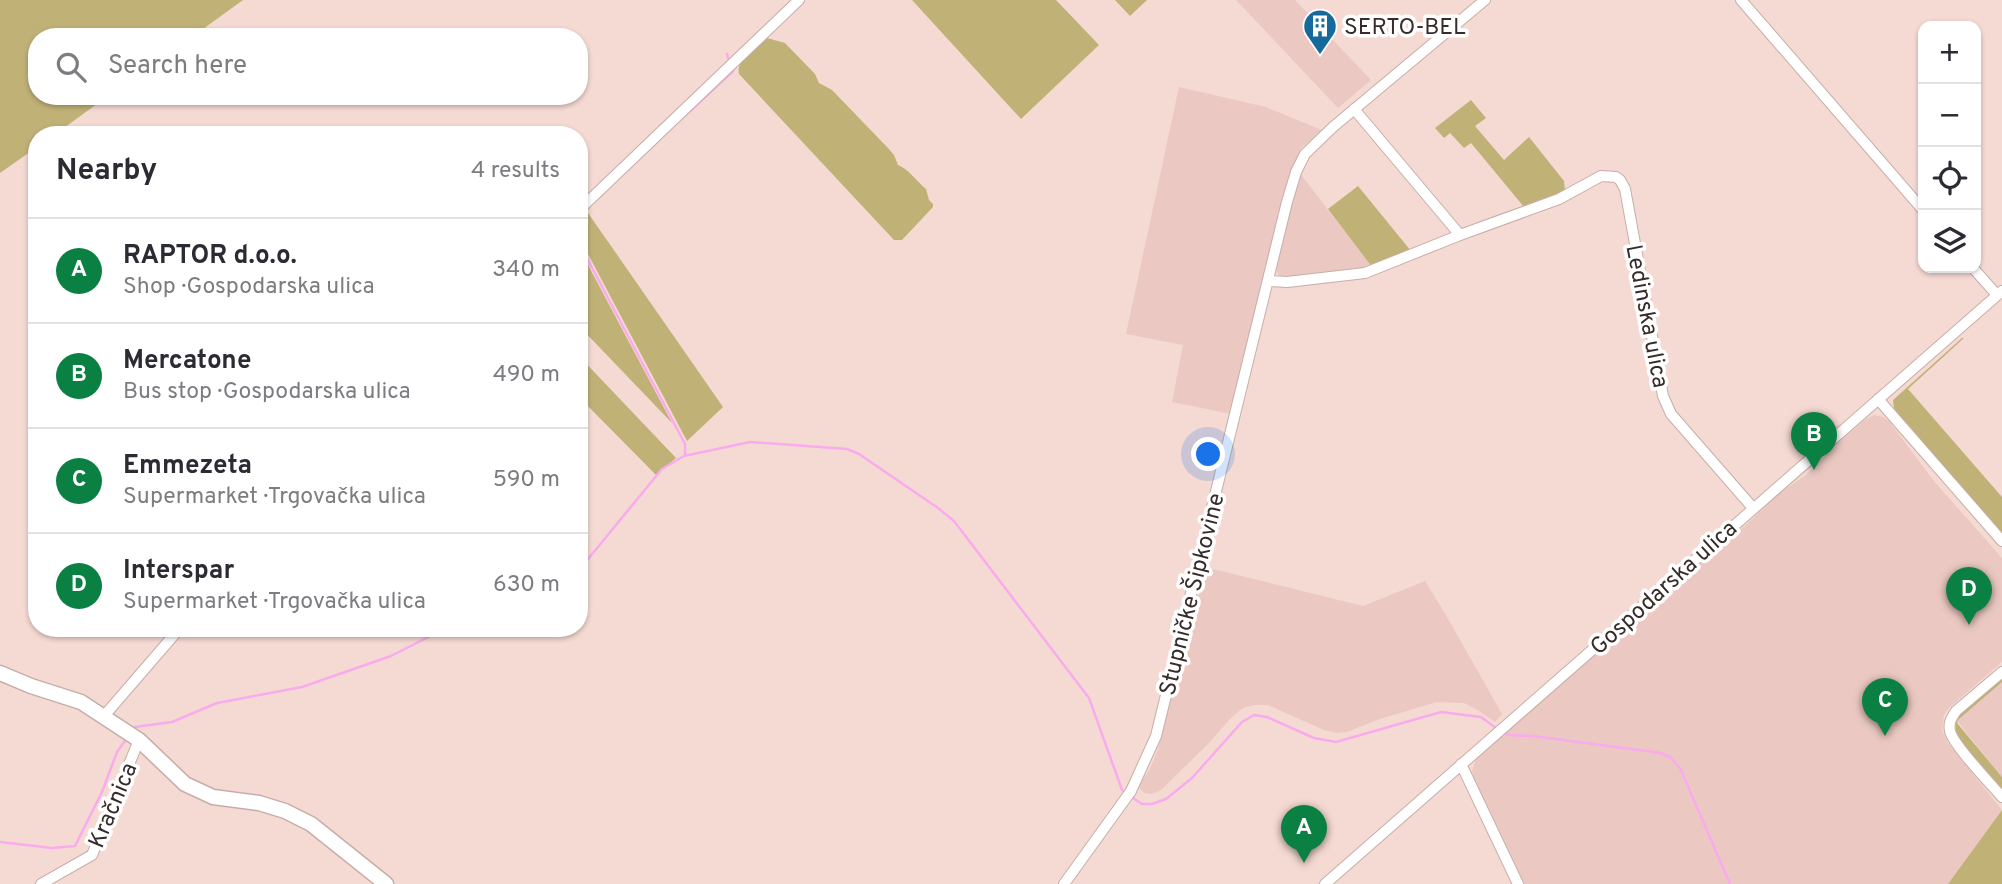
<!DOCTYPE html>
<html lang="en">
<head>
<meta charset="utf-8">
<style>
	:root { --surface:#fff; --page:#f2f2f3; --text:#2b2b33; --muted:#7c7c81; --line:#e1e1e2; --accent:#0b8043 }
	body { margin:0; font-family:Overpass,sans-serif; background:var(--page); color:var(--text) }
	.controls { position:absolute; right:21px; top:21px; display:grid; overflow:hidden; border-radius:14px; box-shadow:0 2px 5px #0004 }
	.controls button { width:63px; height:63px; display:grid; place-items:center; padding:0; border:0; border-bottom:2px solid var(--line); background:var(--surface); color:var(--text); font:35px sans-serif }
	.you { position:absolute; left:1209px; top:455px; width:24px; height:24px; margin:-18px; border:5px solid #fff; border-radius:50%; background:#1a73e8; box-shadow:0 0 0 10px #1a73e833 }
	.badge { display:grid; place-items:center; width:46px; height:46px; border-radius:50%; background:var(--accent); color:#fff; font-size:23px; font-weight:700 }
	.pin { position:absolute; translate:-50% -58px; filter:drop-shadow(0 2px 4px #0008) }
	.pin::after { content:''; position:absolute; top:37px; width:24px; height:21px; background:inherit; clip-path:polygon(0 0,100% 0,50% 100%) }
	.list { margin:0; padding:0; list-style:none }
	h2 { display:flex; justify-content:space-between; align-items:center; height:91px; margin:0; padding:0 28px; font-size:30px }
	h2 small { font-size:23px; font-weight:400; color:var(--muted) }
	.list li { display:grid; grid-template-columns:46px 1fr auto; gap:21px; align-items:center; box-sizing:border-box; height:105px; padding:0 28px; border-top:2px solid var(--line) }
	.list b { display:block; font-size:26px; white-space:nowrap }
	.list p { margin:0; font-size:23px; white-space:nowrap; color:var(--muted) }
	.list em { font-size:23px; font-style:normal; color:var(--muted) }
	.icon { flex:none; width:38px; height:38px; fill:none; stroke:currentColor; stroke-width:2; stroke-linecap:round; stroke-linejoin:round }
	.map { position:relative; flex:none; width:2002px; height:884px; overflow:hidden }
	.search { position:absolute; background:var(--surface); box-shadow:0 2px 5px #0004; left:28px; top:28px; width:560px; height:77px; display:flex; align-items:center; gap:18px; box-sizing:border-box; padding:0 24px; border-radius:28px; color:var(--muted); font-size:26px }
	.panel { position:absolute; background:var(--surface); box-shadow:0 2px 5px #0004; left:28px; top:126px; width:560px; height:511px; border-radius:28px }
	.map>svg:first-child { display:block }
</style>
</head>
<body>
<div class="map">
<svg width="2002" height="884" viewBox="0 0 2002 884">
	<rect width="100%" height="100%" fill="#f5dad3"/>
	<path fill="#ebc9c2" d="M 1236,0 L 1295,0 L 1371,80 L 1338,108 Z
		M 1179,87 L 1266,107 L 1322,130 L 1301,148 L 1286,187 L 1231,414 L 1172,402 L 1183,345 L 1126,334 Z
		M 1299,172 L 1372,267 L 1329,275 L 1283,277 L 1278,274 L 1276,268 Z
		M 1874,415 L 1883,417 L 1889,421 L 1933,480 L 2002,558 L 2002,662 L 1949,708 L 1944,715 L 1942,730 L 1948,743 L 2002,810 L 1948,884 L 1524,884 L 1473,776 L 1472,771 L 1476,759 L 1659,597 L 1746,525 L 1778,494 L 1806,475 L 1832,448 L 1866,419 Z
		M 1205,567 L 1363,606 L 1425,581 L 1446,615 L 1502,714 L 1495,722 L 1476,709 L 1464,703 L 1437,702 L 1380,719 L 1347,732 L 1337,733 L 1324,730 L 1268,705 L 1254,705 L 1243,708 L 1231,718 L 1208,744 L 1160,791 L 1151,794 L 1144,793 L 1138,787 L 1150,769 L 1158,749 Z
		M 2002,682 L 2002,777 L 1957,721 Z"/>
	<path fill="#c0b177" d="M 0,0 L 243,0 L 192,37 L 37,37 L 37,96 L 108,96 L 54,135 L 37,135 L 37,147 L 0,173 Z
		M 912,0 L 1056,0 L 1099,45 L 1021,119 Z
		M 1115,0 L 1147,0 L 1130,16 Z
		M 767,38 L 785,43 L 815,74 L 819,83 L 832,90 L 887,147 L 894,155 L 898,165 C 909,169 917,182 926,189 L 929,200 L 933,204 L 933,207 L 902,240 L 894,240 L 739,74 C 736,59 756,48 767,38 Z
		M 1471,100 L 1486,118 L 1475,126 L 1504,160 L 1529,137 L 1564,181 L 1565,191 L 1563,193 L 1524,207 L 1471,143 L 1464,148 L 1450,133 L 1444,138 L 1435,128 Z
		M 1358,186 L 1411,251 L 1372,267 L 1328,209 Z
		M 586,210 L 723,407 L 687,441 L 579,237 L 579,218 Z
		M 579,248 L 672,423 L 579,326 Z
		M 1962,338 L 1964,338 L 1908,389 L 2002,497 L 2002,534 L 1902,419 L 1894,408 L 1893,400 Z
		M 579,356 L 676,458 L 656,475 L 579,397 Z
		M 2002,677 L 2002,682 L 1958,720 L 1957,723 L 2002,777 L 2002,789 L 1957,737 L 1955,723 L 1958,715 Z
		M 2002,810 L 2002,884 L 1948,884 Z"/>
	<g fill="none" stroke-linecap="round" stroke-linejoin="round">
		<path stroke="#f9abed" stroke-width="2.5" d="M 727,54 L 728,58
			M 690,111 L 733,71 L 733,67
			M 579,243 L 685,444 L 685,455
			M 579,570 L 662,469 L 684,456 L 750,442 L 847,449 L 859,454 L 938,508 L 954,521 L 1089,698 L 1122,790 L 1125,792
			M 133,730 L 135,727 L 172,722 L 217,703 L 302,687 L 391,656 L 442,630 L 448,628
			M 1502,732 L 1509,735 L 1533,736 L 1661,753 L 1670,757 L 1680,768 L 1730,884
			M 1130,796 L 1142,804 L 1152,804 L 1166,799 L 1192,778 L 1242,722 L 1254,715 L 1267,717 L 1314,738 L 1336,742 L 1441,712 L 1481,717 L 1496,728
			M 0,842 L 52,848 L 75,846 L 102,792 L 117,752 L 127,738"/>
		<g stroke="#c7ada7" stroke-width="12">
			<path id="minor" d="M 1741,0 L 1923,210
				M 579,210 L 799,0
				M 1460,235 L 1559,199 L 1601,176 L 1616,177 L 1620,180 L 1625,189 L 1663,396 L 1671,414 L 1753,508
				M 1973,268 L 1997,295
				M 1269,281 L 1287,282 L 1365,273 L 1460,235 L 1354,109
				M 1878,399 L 2002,541
				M 2002,672 L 1956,711 C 1952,717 1948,723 1950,731 C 1953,745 1991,784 2002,797
				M 104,716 L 180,628
				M 1461,764 L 1518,884
				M 41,884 L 92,855 L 139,740
				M 1064,884 L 1131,791 L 1156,736 L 1287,202 L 1296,172 L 1305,154 L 1333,127 L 1485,0
				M 1325,884 L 2002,291"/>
		</g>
		<g stroke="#c7ada7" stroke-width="17">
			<path id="secondary" d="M 0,673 L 31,686 L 81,702 L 139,740 L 185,784 L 213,797 L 259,803 L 285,811 L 311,824 L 386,884"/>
		</g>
		<use href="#minor" stroke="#fff" stroke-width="10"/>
		<use href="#secondary" stroke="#fff" stroke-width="14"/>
	</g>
	<defs>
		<g id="building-pin" transform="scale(1.75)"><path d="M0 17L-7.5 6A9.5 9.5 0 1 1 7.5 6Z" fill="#156a9b" stroke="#fff"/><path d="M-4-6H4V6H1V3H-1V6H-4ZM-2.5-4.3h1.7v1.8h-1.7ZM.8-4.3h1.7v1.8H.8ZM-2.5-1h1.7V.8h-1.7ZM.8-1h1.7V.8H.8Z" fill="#fff"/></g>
	</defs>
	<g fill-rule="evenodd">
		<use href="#building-pin" x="1320" y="26"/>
	</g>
	<g text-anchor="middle" stroke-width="7" stroke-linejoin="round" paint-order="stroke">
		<g font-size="23" fill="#362c2a" stroke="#fff" text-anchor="start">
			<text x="1344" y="34">SERTO-BEL</text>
		</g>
		<g font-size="23" fill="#362c2a" stroke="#fff">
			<text transform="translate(1648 316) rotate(79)" y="8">Ledinska ulica</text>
			<text transform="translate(1663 587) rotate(-42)" y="8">Gospodarska ulica</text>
			<text transform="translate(1191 594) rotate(-76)" y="8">Stupničke Šipkovine</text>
			<text transform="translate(112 805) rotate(-67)" y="8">Kračnica</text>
		</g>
	</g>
</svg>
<div class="controls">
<button>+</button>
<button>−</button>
<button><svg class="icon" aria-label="locate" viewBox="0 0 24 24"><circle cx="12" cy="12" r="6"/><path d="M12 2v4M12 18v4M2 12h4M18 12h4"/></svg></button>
<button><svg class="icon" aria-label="layers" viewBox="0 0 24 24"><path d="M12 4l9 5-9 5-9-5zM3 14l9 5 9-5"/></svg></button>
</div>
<div class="you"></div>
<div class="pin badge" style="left:1304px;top:863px">A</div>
<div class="pin badge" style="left:1814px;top:470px">B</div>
<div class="pin badge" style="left:1885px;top:736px">C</div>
<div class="pin badge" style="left:1969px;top:625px">D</div>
<div class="search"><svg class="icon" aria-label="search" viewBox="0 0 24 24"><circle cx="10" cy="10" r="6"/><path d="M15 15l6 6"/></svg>Search here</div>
<section class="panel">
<h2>Nearby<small>4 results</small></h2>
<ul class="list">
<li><span class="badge">A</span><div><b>RAPTOR d.o.o.</b><p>Shop · Gospodarska ulica</p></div><em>340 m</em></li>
<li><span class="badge">B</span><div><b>Mercatone</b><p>Bus stop · Gospodarska ulica</p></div><em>490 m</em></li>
<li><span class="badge">C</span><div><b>Emmezeta</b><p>Supermarket · Trgovačka ulica</p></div><em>590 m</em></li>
<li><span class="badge">D</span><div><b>Interspar</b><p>Supermarket · Trgovačka ulica</p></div><em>630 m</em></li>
</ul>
</section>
</div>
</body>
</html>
